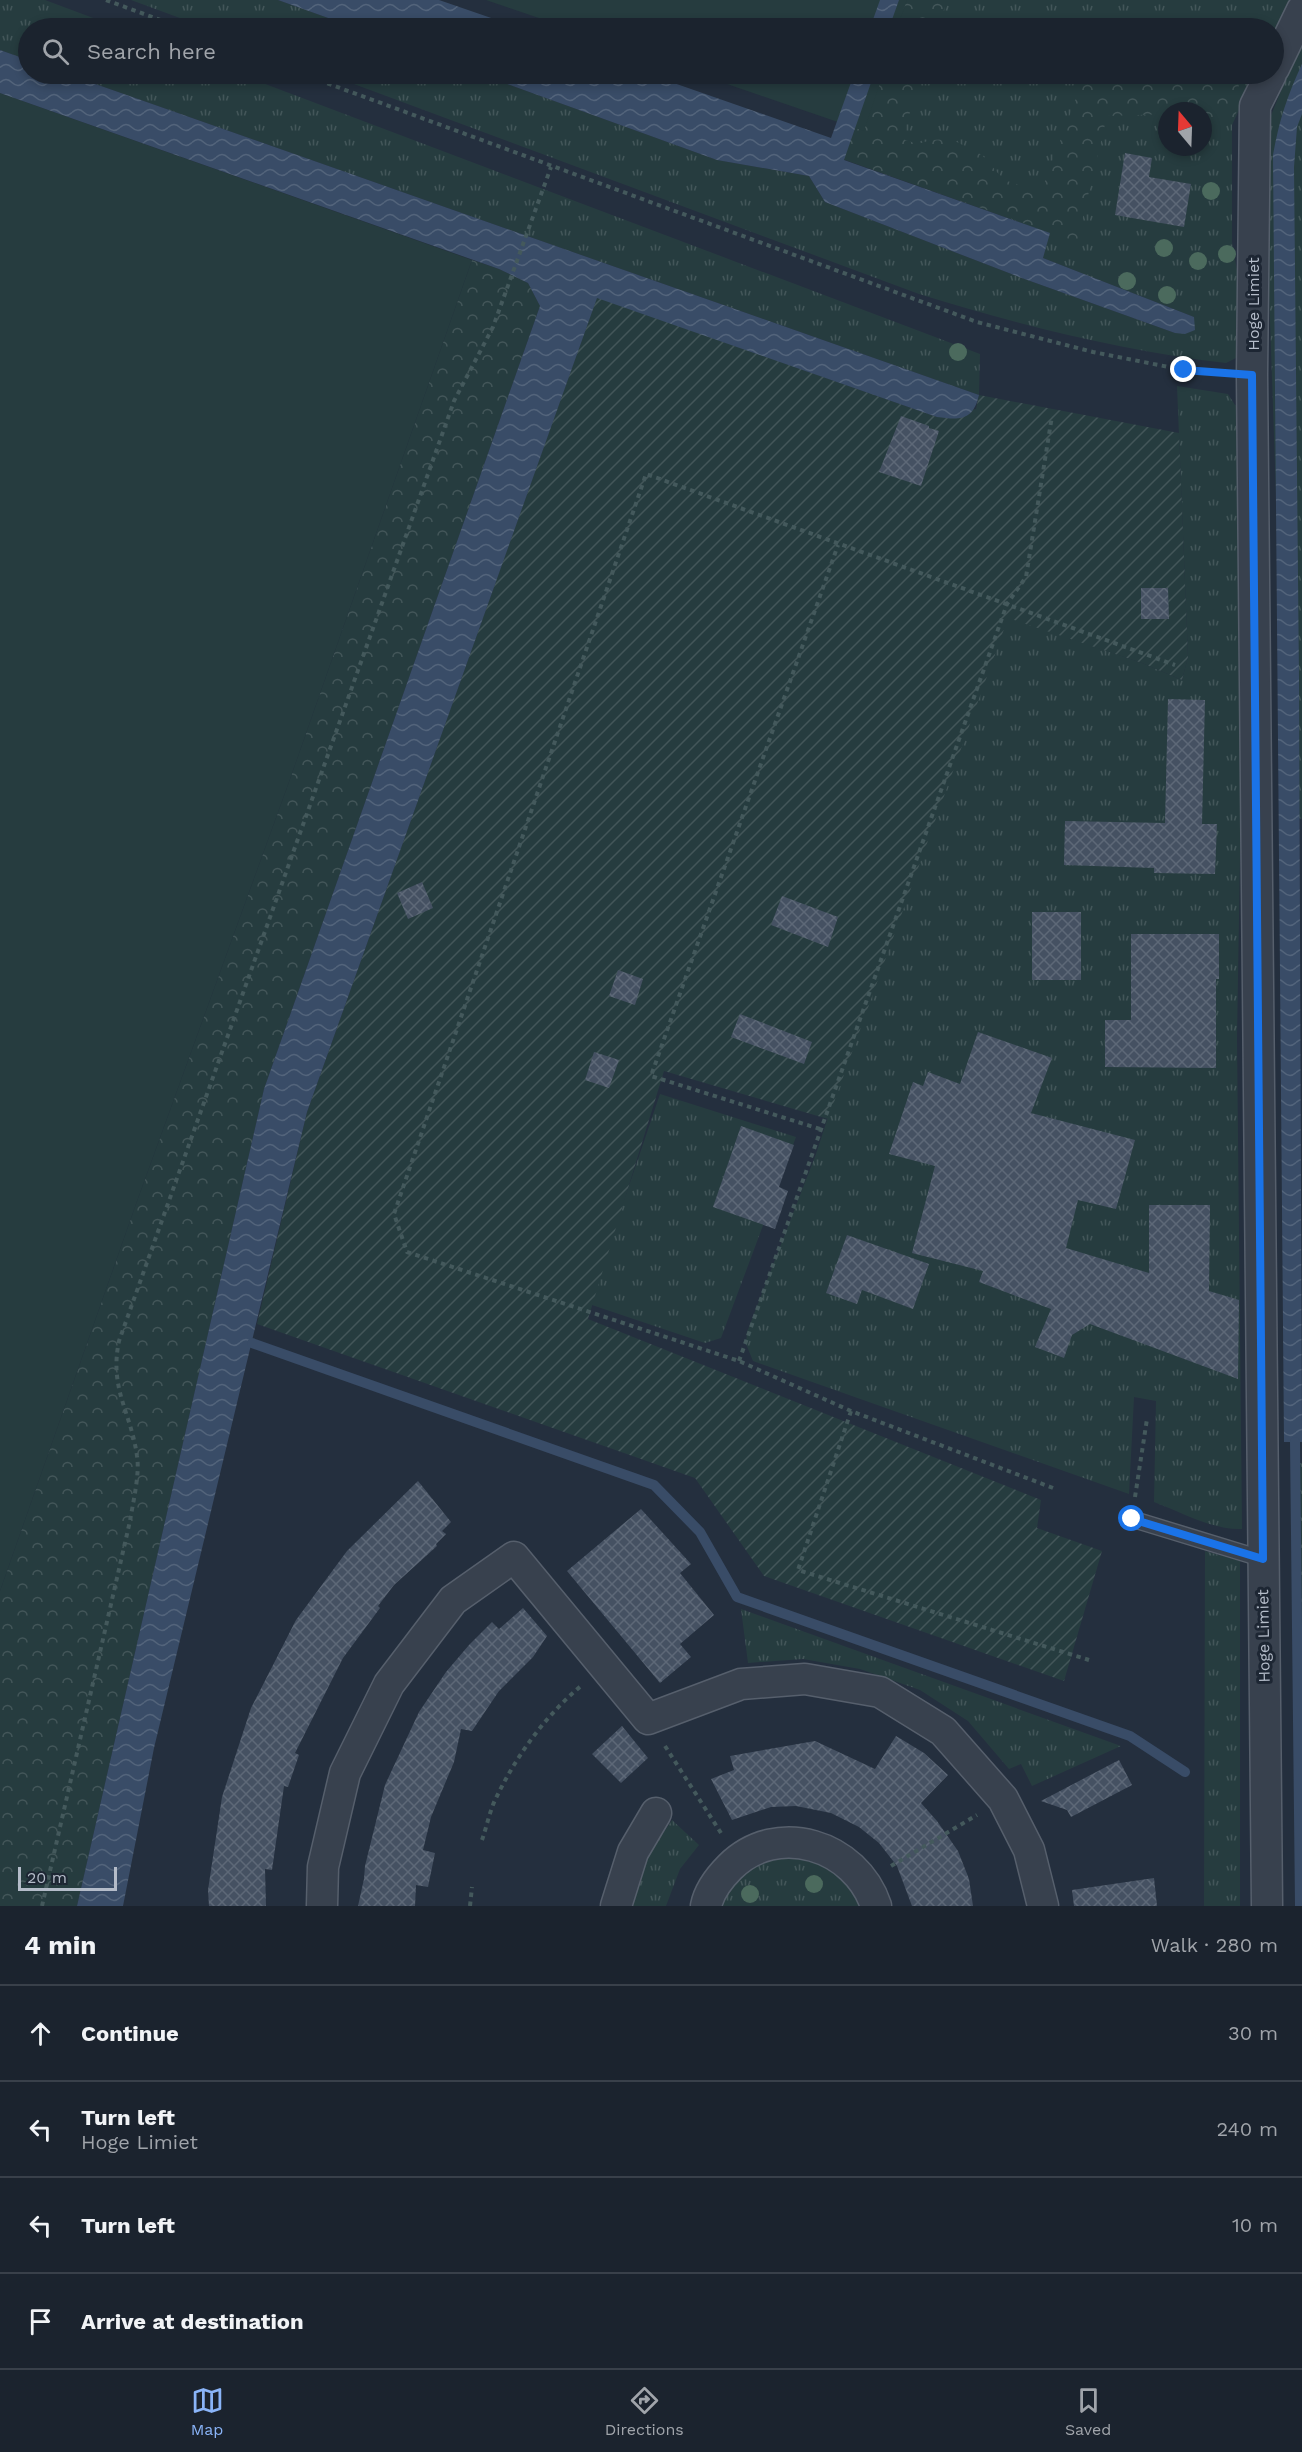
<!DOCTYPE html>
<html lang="en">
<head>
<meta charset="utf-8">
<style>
	:root { --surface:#1b232e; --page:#282f3a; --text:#f1f3f6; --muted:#a0a4aa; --line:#39404a; --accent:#8ab4f8 }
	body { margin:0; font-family:"Work Sans",sans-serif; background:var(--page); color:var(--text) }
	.compass { position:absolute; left:1158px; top:102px; width:54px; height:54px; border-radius:50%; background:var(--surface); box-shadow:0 3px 9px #0003; rotate:341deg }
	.scale { position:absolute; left:18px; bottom:15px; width:99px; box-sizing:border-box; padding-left:6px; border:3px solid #b4bcc9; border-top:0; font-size:16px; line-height:21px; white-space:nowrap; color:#b4bcc9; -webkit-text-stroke:4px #1d2633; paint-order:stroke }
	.stop { position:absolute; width:18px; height:18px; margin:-14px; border:4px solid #1a73e8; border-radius:50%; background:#fff }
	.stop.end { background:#1a73e8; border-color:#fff; box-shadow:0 2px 6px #0008 }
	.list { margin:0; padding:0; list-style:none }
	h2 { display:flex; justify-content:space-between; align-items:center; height:78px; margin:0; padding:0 24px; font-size:26px }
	h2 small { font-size:20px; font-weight:400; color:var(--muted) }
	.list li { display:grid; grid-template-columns:39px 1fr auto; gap:18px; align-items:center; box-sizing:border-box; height:96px; padding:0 24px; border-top:2px solid var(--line) }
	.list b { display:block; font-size:22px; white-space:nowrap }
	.list p { margin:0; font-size:20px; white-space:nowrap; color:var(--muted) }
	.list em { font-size:20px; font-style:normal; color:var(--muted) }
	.icon { flex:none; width:33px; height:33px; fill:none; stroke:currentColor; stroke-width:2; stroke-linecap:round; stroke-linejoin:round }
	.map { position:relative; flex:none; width:1302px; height:1906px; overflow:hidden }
	.search { position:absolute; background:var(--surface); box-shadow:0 3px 9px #0003; left:18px; right:18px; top:18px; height:66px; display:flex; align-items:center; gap:15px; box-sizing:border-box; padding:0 21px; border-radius:33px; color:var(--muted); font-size:22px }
	.sheet { height:462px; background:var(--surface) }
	nav { display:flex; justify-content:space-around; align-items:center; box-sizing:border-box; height:84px; border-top:2px solid var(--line); background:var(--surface); font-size:16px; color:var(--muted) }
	nav a { display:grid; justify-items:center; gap:3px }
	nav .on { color:var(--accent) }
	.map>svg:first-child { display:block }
</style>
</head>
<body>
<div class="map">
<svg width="1302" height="1906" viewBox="0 0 1302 1906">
	<defs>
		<pattern id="grass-tufts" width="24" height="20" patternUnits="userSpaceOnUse" patternTransform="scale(1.5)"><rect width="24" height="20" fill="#263c3f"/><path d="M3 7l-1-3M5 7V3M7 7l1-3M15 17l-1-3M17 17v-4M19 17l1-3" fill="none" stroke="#435659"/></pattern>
		<pattern id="forest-crowns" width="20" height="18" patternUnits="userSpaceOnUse" patternTransform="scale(1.5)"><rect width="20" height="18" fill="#263c3f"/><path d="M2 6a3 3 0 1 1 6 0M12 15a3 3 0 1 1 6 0" fill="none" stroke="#435659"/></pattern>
		<pattern id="garden-furrows" width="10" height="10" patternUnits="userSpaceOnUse" patternTransform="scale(1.5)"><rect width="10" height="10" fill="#263c3f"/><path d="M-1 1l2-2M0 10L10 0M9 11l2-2" fill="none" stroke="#435659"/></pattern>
		<pattern id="water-waves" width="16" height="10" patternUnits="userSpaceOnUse" patternTransform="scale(1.5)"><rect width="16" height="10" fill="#394c67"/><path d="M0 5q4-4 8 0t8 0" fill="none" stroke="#53647b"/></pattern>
		<pattern id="building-cross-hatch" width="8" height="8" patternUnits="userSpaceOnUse" patternTransform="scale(1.5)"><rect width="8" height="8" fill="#455162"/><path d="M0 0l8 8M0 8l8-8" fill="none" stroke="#5d6877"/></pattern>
	</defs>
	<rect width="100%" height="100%" fill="#242f3e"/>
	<path fill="url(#grass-tufts)" fill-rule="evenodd" d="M 0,0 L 45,0 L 120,28 L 28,28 L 28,60 L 0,50 Z
		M 131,0 L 278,0 L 356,28 L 207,28 Z
		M 899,0 L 1292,0 L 1274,38 L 1274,28 L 889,28 Z
		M 1302,40 L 1302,819 L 1287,815 L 1265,174 L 1267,125 Z
		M 67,74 L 239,74 L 980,354 L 979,395 Z
		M 327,74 L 480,74 L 717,160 L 809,176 L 825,202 L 1019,277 L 1175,333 L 1194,317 L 1043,258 L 1049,233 L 843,159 L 874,74 L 1256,74 L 1232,125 L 1232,242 L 1241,293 L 1240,356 L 1226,363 C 1122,351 1019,325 919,294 ZM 1167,111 L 1203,111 L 1203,147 L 1167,147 Z
		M 1177,386 L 1228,394 L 1235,405 L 1239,405 L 1243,673 L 1237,1039 L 1242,1529 C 1212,1530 1181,1512 1154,1502 L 1156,1401 L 1134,1397 L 1129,1494 L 753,1361 L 746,1344 L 747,1332 L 816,1154 L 854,1037 L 1008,617 L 1142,663 L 1182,680 L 1188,657 Z
		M 660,1094 L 796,1137 L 721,1338 L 705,1343 L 589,1304 Z
		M 1205,1551 L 1240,1561 L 1240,1906 L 1204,1906 Z
		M 741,1609 L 1121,1746 L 1032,1786 L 1021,1764 L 1009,1769 L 968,1721 L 920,1690 L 860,1669 L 803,1659 L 748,1663 Z
		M 1296,1707 L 1302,1707 L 1302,1906 L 1297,1906 Z
		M 672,1820 L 699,1845 L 680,1869 L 666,1906 L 630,1906 L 637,1872 Z
		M 795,1855 C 825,1862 851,1874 861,1906 L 720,1906 C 736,1870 757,1860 795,1855 Z"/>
	<path fill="url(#forest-crowns)" d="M 899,0 L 947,0 L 938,28 L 889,28 Z
		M 1106,17 L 1131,18 L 1151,27 L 1178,20 L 1194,28 L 1102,28 Z
		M 874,74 L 923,74 L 906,124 L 905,140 L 918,144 L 931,140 L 951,139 L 982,155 L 1004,180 L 1041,192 L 1085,74 L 1236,74 C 1242,90 1239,109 1232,124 L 1203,118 L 1203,111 L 1167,111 L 1167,114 L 1107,116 L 1077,242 L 843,159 Z
		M 472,260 L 499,269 L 528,283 L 540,306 L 264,1089 L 77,1906 L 0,1906 L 0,1591 L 136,1204 L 289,782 Z
		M 1302,1463 L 1302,1707 L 1296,1707 L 1293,1464 Z"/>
	<path fill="url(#garden-furrows)" d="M 597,297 L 937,417 L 976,409 L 979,395 L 1179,433 L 1188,657 L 1182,680 L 1142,663 L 1008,618 L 828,1119 L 664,1071 L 588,1319 L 1041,1500 L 1037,1528 L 1102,1551 L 1064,1681 L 764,1576 L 695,1478 L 257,1324 L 307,1112 Z"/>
	<path fill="#263c3f" d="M 486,0 L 907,0 L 897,28 L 568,28 Z
		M 698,74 L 883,74 L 864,131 Z
		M 0,93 L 472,260 L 289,782 L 136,1204 L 0,1591 Z"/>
	<path fill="url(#water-waves)" d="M 278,0 L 439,0 L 520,28 L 356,28 Z
		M 880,0 L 899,0 L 889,28 L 870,28 Z
		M 0,50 L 28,60 L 28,74 L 67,74 L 979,395 C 973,421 960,420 937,417 L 597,298 L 307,1112 L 154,1748 L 123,1906 L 77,1906 L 264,1089 L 540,306 L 528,283 L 499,269 L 0,93 Z
		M 1302,64 L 1302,114 L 1297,127 L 1294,167 L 1299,678 L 1302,1442 L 1284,1442 L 1273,155 C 1279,121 1287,96 1302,64 Z
		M 480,74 L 648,74 L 831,138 L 854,74 L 874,74 L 844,160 L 1050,233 L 1043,258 L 1194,317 L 1195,330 L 1185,334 L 1175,333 L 1019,277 L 825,202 L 809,176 L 717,160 Z"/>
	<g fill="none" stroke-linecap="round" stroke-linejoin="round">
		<path stroke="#394c67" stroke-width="10" d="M 252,1343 L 654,1485 L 700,1532 L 737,1597 L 1130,1736 L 1185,1772
			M 1295,1442 L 1300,1906"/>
	</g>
	<path fill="url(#building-cross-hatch)" d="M 1125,153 L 1152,158 L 1149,177 L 1191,184 L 1184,227 L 1115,215 Z
		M 901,416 L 929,426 L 929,428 L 939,431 L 921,486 L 879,472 Z
		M 1141,588 L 1168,588 L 1169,619 L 1141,619 Z
		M 1168,699 L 1205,700 L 1202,824 L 1217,824 L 1215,874 L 1154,873 L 1154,868 L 1064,865 L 1065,821 L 1165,823 Z
		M 422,882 L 433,908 L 408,919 L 397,893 Z
		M 782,896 L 838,917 L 828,947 L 771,925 Z
		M 1032,912 L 1081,912 L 1081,980 L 1032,980 Z
		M 1131,934 L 1219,934 L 1219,979 L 1216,979 L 1216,1068 L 1105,1067 L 1105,1020 L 1131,1020 Z
		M 618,970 L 643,979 L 635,1005 L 609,996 Z
		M 740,1014 L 812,1042 L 804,1064 L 731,1037 Z
		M 978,1032 L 1052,1058 L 1031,1113 L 1135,1140 L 1116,1209 L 1078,1200 L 1066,1248 L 1149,1273 L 1149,1205 L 1210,1205 L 1209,1291 L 1239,1300 L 1238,1379 L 1090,1324 L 1072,1335 L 1064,1358 L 1035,1347 L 1051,1309 L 979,1282 L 983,1271 L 912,1253 L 935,1166 L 889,1154 L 913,1082 L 923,1086 L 928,1072 L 960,1084 Z
		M 594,1052 L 619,1060 L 609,1088 L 585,1080 Z
		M 741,1126 L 794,1145 L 779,1187 L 788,1191 L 775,1229 L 713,1207 Z
		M 847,1235 L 929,1264 L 913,1309 L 862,1290 L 857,1304 L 826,1293 Z
		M 418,1481 L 451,1522 L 442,1531 L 446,1534 L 436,1544 L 437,1546 L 394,1585 L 378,1606 L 380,1608 L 343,1658 L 295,1753 L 299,1755 L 288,1787 L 284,1786 L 272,1870 L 265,1869 L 266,1906 L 209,1906 L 208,1890 L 222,1797 L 251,1708 L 296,1620 L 347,1551 Z
		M 641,1509 L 691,1564 L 680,1573 L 714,1615 L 680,1644 L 691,1657 L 660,1683 L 567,1571 Z
		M 523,1608 L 547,1636 L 533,1657 L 499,1691 L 472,1731 L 461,1729 L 454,1762 L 431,1817 L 423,1850 L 435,1853 L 428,1887 L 416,1885 L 415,1906 L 358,1906 L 364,1879 L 365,1866 L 385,1785 L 419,1712 L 446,1672 L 469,1645 L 492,1622 L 499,1629 Z
		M 622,1726 L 648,1758 L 621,1783 L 592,1754 Z
		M 896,1736 L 924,1753 L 948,1775 L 921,1803 L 937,1821 L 958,1851 L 969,1879 L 973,1906 L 912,1906 L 897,1866 L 879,1843 L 859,1827 L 831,1813 L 796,1806 L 771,1807 L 732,1820 L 711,1779 L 734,1770 L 730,1756 L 815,1741 L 875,1769 Z
		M 1119,1760 L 1132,1785 L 1071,1817 L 1067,1810 L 1041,1801 Z
		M 1154,1878 L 1157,1906 L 1074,1906 L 1072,1890 Z"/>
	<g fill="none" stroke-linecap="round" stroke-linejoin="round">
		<g stroke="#565f6c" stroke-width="18">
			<path id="lane" d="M 1132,1519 L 1263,1559"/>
		</g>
		<g stroke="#565f6c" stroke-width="33">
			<path id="street" d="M 1274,68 L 1302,10
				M 322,1906 L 323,1867 L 345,1773 L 389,1684 L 453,1600 L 514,1557 L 648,1719 L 741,1684 L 805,1679 L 880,1692 L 943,1731 L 1003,1799 L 1029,1850 L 1043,1906
				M 616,1906 L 633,1852 L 656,1813
				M 706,1906 C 709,1891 719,1878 730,1867 C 777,1820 856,1845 876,1906
				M 1267,1906 L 1252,375 L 1255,106 L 1271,74"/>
		</g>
		<path stroke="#44595c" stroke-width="4" stroke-dasharray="4.5 4.5" stroke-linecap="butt" d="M 106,0 L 182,28
			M 302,74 L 977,322 L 1093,352 L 1184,370 L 1222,373
			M 820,1129 L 651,1076 L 838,545
			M 739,1361 L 1007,604 L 1026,577 L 1052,416
			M 851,1411 L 798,1570 L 1089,1660
			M 1053,1488 L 851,1411 L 739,1361 L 407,1252 L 394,1214 L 646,474 L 1175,665
			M 1135,1497 L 1147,1419
			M 665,1746 L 721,1833
			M 482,1840 C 487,1826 490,1809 497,1796 C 517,1755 546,1715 581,1686
			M 891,1866 L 977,1815
			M 42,1906 L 130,1521 C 133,1502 140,1474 137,1456 C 131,1412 109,1389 119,1341 L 454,401 L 493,327 L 551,167
			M 470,1906 L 472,1887"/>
		<use href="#lane" stroke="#38414e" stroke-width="15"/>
		<use href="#street" stroke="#38414e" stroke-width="30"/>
	</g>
	<g fill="#4b6a5d">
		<circle cx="1211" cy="191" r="9"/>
		<circle cx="1164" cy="248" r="9"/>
		<circle cx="1227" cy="254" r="9"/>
		<circle cx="1198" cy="261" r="9"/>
		<circle cx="1127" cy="281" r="9"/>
		<circle cx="1167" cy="295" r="9"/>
		<circle cx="958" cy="352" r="9"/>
		<circle cx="814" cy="1884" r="9"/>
		<circle cx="750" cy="1894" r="9"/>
	</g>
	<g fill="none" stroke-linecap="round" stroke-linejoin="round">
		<path stroke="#1a73e8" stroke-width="8" d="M 1132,1519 L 1263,1559 L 1252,375 L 1184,370"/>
	</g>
	<g text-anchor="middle" stroke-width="6" stroke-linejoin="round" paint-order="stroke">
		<g font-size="16" fill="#b4bcc9" stroke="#1d2633">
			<text transform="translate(1253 304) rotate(-90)" y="6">Hoge Limiet</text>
			<text transform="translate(1263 1636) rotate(-91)" y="6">Hoge Limiet</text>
		</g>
	</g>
</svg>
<svg class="compass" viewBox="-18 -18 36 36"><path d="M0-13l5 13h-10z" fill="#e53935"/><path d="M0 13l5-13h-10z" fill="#a0a4aa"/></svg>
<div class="scale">20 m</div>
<div class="stop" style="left:1132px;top:1519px"></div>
<div class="stop end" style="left:1184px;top:370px"></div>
<div class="search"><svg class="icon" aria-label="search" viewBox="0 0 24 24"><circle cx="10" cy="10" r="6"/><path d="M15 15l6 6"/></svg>Search here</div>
</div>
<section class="sheet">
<h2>4 min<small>Walk · 280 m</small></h2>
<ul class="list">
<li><svg class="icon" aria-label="ahead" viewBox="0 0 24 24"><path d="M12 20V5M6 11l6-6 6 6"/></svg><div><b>Continue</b></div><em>30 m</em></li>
<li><svg class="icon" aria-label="left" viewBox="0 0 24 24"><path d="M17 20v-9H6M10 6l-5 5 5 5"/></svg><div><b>Turn left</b><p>Hoge Limiet</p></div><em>240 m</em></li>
<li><svg class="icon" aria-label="left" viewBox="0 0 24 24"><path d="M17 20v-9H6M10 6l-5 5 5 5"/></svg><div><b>Turn left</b></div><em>10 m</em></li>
<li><svg class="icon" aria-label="arrive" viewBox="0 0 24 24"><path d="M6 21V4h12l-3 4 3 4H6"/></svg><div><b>Arrive at destination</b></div></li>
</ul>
</section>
<nav>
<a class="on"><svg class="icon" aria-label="map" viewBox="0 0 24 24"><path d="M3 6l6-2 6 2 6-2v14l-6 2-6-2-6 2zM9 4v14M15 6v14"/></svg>Map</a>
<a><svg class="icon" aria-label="directions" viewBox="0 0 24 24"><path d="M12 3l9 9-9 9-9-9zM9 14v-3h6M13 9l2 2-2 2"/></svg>Directions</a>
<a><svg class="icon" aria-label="saved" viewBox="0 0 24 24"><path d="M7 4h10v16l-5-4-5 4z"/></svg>Saved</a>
</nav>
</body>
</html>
